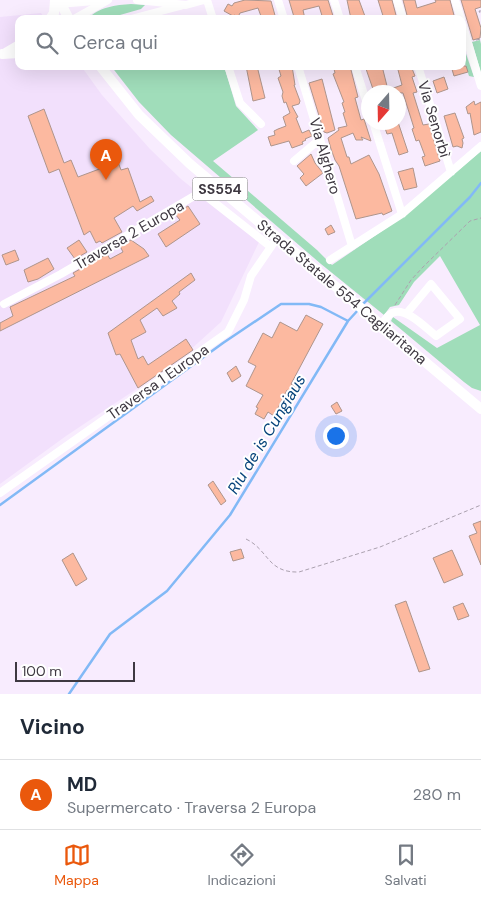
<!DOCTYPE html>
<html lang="it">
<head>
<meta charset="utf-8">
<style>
	:root { --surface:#fff; --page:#f2f2f3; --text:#1f2937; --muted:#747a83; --line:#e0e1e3; --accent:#ea580c }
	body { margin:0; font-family:"DM Sans",sans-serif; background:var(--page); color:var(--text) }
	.compass { position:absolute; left:361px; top:85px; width:45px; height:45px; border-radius:50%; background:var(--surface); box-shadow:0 5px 20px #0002; rotate:200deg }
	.scale { position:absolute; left:15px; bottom:12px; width:120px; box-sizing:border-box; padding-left:5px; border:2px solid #3e3841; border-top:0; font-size:14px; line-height:18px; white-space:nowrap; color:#3e3841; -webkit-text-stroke:4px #fff; paint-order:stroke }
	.you { position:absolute; left:335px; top:435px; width:18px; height:18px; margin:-12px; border:4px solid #fff; border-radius:50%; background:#1a73e8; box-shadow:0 0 0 8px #1a73e833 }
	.badge { display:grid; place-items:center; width:32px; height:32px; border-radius:50%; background:var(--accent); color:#fff; font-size:16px; font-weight:700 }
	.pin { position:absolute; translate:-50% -41px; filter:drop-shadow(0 1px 2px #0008) }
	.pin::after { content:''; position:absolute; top:26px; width:18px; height:15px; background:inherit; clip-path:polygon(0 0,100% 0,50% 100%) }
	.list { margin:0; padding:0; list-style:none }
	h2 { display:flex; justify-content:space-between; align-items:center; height:65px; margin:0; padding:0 20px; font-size:21px }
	h2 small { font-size:16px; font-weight:400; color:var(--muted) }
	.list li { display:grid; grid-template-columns:32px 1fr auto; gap:15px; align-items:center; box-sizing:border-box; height:70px; padding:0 20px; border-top:1px solid var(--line) }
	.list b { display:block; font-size:19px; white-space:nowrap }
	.list p { margin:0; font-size:16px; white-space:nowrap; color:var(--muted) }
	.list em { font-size:16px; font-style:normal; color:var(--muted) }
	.icon { flex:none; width:28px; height:28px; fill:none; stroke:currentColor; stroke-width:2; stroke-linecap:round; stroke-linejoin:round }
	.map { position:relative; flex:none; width:481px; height:694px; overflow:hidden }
	.search { position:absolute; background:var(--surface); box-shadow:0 5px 20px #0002; left:15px; right:15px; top:15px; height:55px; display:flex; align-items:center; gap:12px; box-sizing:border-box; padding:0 18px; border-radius:10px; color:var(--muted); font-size:19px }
	.sheet { height:135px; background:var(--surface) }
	nav { display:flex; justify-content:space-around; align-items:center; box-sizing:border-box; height:70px; border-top:1px solid var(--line); background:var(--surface); font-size:14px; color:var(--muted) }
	nav a { display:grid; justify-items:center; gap:2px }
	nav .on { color:var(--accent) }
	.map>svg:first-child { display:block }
</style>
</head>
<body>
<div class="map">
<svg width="481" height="694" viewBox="0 0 481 694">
	<rect width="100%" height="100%" fill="#f8ecfe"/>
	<path fill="#f2e0fc" d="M 41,13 L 45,19 L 19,19 L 19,66 L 81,66 L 102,95 L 150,149 L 181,179 L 259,242 L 221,322 L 177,362 L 66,436 L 0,484 L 0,17 Z"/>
	<path fill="#a0ddba" d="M 131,4 L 145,5 L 141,9 L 106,19 L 88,19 C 98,7 116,5 131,4 Z
		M 480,40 L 481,44 L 481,73 L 472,42 Z
		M 462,45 L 463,45 L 474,77 L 469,76 L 462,54 Z
		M 111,66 L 197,66 L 199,68 L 204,66 L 224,66 L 236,106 L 258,130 L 213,161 L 317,250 L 332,265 L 404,216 L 481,151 L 481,391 L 472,388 L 464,382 L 391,321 L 393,317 L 437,348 L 480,325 L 440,256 L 414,282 L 399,305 L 390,307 L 384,315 L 321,264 L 171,135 L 139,102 Z"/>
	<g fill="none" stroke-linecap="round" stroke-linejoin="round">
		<path stroke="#82b9f6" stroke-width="2.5" d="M 362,305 L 470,197 L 481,183
			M 0,505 L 223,343 L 281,304 L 309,304 L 321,307 L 348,321
			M 69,694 L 110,634 L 167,591 L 230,515 L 348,321 L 359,309"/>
	</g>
	<path fill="#fcb9a0" stroke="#ae958c" d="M 245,0 L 271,1 L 276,19 L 262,19 L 258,8 L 240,13 L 238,17 L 234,15 L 233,16 L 224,11 L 228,4 L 232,6 L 234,3 Z
		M 289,0 L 328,0 L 334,19 L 323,19 L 319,6 L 303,10 L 305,19 L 296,19 L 296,17 L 294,17 Z
		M 347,0 L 359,0 L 366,19 L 351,19 Z
		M 378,0 L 392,0 L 397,19 L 384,19 Z
		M 403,0 L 415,0 L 417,8 L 436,2 L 435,0 L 450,0 L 455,19 L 408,19 Z
		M 461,0 L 481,0 L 481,7 L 475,9 L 481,28 L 480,38 L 473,40 Z
		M 246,66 L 257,66 L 265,98 L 253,101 Z
		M 278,66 L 292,66 L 295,85 L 294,85 L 300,101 L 299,104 L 292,106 L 298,117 L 296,118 L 302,133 L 309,130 L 312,136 L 305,139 L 306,140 L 302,142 L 303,144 L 292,148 L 289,141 L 271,146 L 268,137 L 275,135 L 274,131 L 278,129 L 286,126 L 283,117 L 290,113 L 286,102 L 284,103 L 282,96 L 283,92 L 278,78 L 281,76 Z
		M 340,66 L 350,66 L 358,97 L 355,98 L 361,120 L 364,119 L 371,141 L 361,137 L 363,140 L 356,140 L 353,133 L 341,138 L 347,157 L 349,157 L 351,164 L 369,155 L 379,174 L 392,211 L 383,215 L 382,213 L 356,219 L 339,166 L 335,160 L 331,149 L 328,138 L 339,130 L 338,128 L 347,126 L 343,113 L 345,112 L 342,103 L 344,102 L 333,74 L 335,73 L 334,69 L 341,68 Z
		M 365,66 L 382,66 L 388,90 L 402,85 L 397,66 L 411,66 L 415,76 L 412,77 L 417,92 L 413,93 L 423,125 L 429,124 L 440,161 L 425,166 L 422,157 L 425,156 L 419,140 L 416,141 L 412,129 L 414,128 L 403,93 L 374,92 Z
		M 451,66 L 466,66 L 468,72 L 454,76 Z
		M 444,77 L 448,89 L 437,93 L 433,81 Z
		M 322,79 L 335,130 L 327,133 L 324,132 L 309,83 Z
		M 474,101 L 475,105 L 481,102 L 481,132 L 474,135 L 470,113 L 468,114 L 466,107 Z
		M 44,109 L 64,163 L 71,160 L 78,177 L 118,162 L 121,170 L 128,168 L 140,202 L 151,196 L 154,201 L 137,211 L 133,206 L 114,218 L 122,232 L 102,243 L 100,241 L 96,243 L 90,231 L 84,235 L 59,169 L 49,173 L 28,116 Z
		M 455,113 L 464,138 L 462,139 L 463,143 L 462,148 L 457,146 L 453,147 L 444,116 Z
		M 392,122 L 398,122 L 408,152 L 399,155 L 392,133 L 387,134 L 384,125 Z
		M 311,154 L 315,163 L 323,173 L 306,186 L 300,178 L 304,174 L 297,166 Z
		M 413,168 L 417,187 L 404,190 L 398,172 Z
		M 188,206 L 200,224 L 166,247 L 158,234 L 180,220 L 175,214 Z
		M 331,225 L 335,232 L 328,235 L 325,229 Z
		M 79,240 L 87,252 L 75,259 L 67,248 Z
		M 131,240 L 144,249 L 149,256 L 0,331 L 0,323 L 13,316 L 10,307 L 75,276 L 73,273 L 107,254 L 110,259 L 123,252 L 120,246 Z
		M 15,250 L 19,260 L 6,265 L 2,255 Z
		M 48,258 L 54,269 L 38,279 L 28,282 L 24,270 Z
		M 191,273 L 195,280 L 179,292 L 180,294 L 172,301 L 177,308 L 163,316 L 157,308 L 140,320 L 146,332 L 131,340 L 138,359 L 143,356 L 148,365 L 186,339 L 193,350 L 138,388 L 120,354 L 116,355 L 108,333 Z
		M 306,315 L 323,324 L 291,384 L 297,388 L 294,394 L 287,390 L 274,416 L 268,412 L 264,419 L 255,414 L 258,408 L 256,407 L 263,395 L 246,386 L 256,366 L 248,362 L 263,333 L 272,338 L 280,322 L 297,331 Z
		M 236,366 L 241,376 L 232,382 L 227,373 Z
		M 337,402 L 342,411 L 336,414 L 331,406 Z
		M 213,481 L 226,501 L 221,505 L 208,485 Z
		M 481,521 L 481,565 L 469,536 L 477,533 L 473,524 Z
		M 241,549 L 244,558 L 233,561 L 230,552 Z
		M 452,550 L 463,575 L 444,583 L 433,558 Z
		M 73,553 L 87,579 L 76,586 L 62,560 Z
		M 406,601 L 430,669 L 419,672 L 395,605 Z
		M 463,603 L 469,616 L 458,620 L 453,607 Z"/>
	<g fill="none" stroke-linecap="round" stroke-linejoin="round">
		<path stroke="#aba1af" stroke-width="1" stroke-dasharray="4 2.5" stroke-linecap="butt" d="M 481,11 L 479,11 L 481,15
			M 476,40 L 481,39
			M 395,305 L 411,280 L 423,267 L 470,221 L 481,218
			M 246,539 C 269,550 267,573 299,572 L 380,547 L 481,505"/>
		<path stroke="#fff" stroke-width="8" d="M 137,0 L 186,5 L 204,0
			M 207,0 L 213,19
			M 278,0 L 284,19
			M 334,0 L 340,19
			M 397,0 L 403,19
			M 455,0 L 461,19
			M 74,19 L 108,0
			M 131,19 L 180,6
			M 462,23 L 481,86
			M 2,54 L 19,44
			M 228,66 L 240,103 L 261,124
			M 298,66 L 352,246
			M 355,66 L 368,107
			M 418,66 L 451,172
			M 373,122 L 402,214
			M 294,161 L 320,139
			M 330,260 L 402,214 L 481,146
			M 4,304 L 61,274 L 201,192 L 271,247
			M 381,325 C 384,321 387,316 392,313 C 405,306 426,328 436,336 L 460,319 L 431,284 L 407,313
			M 0,493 L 228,332 L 244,300 L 251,276 L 277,238"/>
		<path stroke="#fff" stroke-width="10" d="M 59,0 L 69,19
			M 67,0 L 70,2 L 95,0
			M 50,19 L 54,13 L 55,0
			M 2,54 L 19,53
			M 100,66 L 139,115 L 190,164 L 481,409"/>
	</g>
	<g text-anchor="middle" stroke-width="4" stroke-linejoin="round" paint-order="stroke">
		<rect fill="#fff" stroke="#78747a" stroke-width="1" x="192.5" y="177.5" width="55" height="23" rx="4"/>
		<g font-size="14" font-weight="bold" fill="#3e3841">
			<text x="220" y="194">SS554</text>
		</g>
		<g font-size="15" fill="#3e3841" stroke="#fff">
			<text transform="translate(434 119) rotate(73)" y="5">Via Senorbì</text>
			<text transform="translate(325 156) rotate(74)" y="5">Via Alghero</text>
			<text transform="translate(129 235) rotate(-30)" y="5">Traversa 2 Europa</text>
			<text transform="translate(342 292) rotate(40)" y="5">Strada Statale 554 Cagliaritana</text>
			<text transform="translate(158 382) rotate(-35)" y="5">Traversa 1 Europa</text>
		</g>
		<g font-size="16" font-style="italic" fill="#07447b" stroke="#fff">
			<text transform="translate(266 434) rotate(-59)" y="6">Riu de is Cungiaus</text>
		</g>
	</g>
</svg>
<svg class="compass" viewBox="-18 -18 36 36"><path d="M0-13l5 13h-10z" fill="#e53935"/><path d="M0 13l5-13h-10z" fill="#747a83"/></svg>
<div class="scale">100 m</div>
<div class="you"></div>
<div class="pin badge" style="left:106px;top:180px">A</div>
<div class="search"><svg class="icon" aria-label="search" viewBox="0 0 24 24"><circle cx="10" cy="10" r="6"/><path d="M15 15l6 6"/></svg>Cerca qui</div>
</div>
<section class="sheet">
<h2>Vicino<small></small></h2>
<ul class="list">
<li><span class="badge">A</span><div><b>MD</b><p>Supermercato · Traversa 2 Europa</p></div><em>280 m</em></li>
</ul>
</section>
<nav>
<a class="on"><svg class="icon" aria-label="map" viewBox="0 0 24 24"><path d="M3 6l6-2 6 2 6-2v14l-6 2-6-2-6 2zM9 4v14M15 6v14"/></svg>Mappa</a>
<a><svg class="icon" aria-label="directions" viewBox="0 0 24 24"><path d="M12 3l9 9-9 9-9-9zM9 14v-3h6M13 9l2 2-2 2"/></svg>Indicazioni</a>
<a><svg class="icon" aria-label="saved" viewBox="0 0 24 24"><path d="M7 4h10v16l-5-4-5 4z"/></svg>Salvati</a>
</nav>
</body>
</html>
